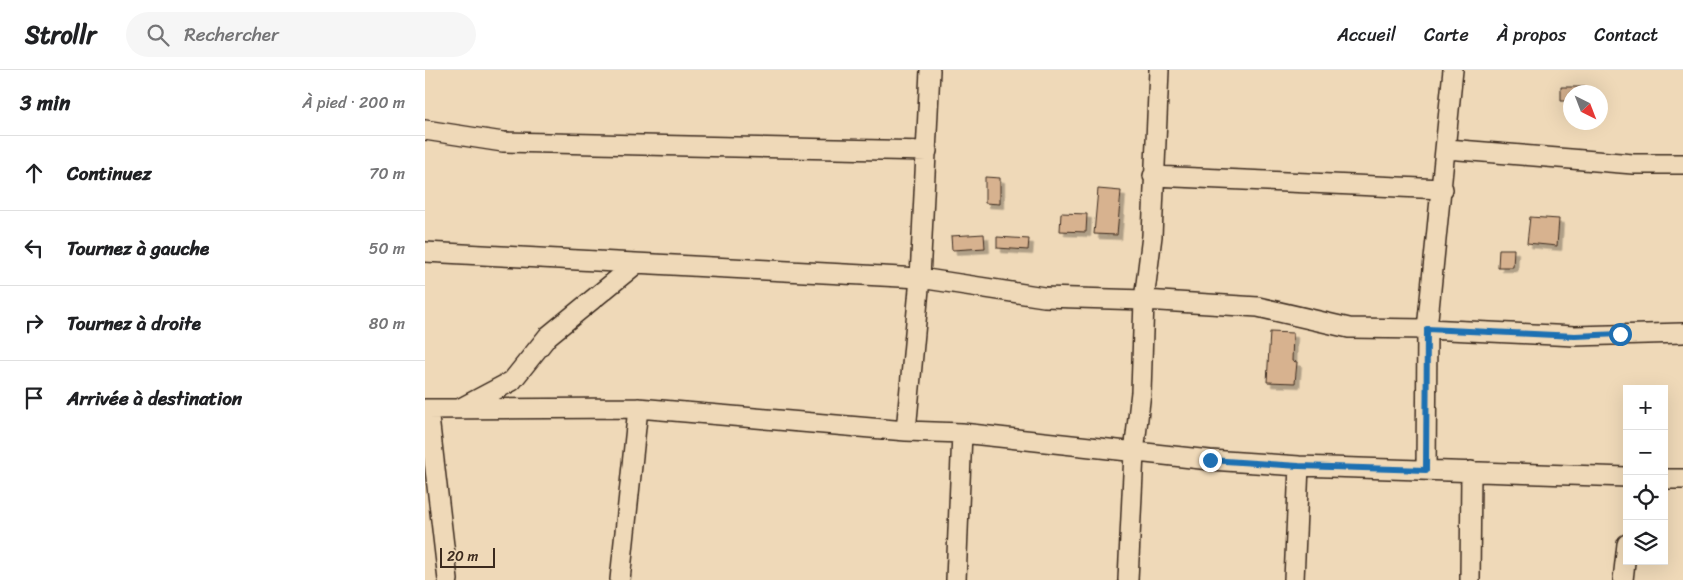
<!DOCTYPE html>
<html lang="fr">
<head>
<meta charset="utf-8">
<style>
	:root { --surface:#fff; --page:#f6f6f6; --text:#202124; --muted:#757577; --line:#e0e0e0 }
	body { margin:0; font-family:Sriracha,sans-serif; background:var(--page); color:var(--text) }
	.controls { position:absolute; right:15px; bottom:15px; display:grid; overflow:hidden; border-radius:0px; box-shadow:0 5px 20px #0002 }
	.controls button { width:45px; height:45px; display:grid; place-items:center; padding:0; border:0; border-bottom:1px solid var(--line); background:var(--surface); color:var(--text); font:25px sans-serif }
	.compass { position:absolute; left:1138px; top:15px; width:45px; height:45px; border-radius:50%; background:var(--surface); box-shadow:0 5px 20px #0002; rotate:138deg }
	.scale { position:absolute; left:15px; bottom:12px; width:55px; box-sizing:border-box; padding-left:5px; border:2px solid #3b2a1e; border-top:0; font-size:14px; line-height:18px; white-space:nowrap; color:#3b2a1e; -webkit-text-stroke:4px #efd9b8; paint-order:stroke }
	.stop { position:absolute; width:15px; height:15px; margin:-11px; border:4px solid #1f6fb2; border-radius:50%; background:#fff }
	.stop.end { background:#1f6fb2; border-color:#fff; box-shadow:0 1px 5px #0008 }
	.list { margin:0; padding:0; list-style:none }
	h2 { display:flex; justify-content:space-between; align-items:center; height:65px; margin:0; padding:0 20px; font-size:21px }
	h2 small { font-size:16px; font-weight:400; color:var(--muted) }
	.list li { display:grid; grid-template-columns:32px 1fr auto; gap:15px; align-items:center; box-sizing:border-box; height:75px; padding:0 20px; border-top:1px solid var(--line) }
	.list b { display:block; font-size:19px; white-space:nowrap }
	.list em { font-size:16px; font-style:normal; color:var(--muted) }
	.icon { flex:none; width:28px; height:28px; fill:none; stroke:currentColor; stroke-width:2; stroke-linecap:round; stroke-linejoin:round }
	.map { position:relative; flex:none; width:1258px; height:510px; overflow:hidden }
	header { display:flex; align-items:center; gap:30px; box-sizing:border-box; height:70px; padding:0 25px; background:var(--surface); border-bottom:1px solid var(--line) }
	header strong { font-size:24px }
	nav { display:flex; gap:28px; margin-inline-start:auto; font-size:18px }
	.search { width:350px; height:45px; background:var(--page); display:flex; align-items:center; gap:12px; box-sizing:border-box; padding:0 18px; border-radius:28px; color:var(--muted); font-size:19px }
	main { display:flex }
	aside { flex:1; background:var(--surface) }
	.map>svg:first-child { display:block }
</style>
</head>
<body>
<header>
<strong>Strollr</strong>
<div class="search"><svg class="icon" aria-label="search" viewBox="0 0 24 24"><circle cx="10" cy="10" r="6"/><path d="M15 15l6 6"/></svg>Rechercher</div>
<nav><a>Accueil</a><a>Carte</a><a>À propos</a><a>Contact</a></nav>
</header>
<main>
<aside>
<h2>3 min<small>À pied · 200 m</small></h2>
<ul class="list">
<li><svg class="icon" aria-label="ahead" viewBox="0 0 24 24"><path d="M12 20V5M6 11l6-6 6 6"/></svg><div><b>Continuez</b></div><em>70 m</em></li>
<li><svg class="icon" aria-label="left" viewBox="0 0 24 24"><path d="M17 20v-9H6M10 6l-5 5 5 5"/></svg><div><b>Tournez à gauche</b></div><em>50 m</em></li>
<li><svg class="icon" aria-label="right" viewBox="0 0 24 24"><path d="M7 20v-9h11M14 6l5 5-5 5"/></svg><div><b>Tournez à droite</b></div><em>80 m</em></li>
<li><svg class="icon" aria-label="arrive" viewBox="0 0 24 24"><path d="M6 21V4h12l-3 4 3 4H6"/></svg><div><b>Arrivée à destination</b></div></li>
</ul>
</aside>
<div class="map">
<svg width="1258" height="510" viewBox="0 0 1258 510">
	<defs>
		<filter id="shadow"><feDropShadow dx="4.5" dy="4.5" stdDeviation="0" flood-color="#0004"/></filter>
	</defs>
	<rect width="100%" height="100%" fill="#efd9b8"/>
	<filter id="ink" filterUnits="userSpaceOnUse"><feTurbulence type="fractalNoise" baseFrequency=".02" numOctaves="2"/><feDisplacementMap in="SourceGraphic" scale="10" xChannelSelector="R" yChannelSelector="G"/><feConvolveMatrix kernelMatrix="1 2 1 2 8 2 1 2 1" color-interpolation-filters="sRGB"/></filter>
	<g filter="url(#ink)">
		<path fill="#d7b28f" stroke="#3b2a1e" filter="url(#shadow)" d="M 1136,17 L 1161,17 L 1161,22 L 1146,22 L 1146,31 L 1136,31 Z
			M 560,107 L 575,108 L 575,134 L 560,133 Z
			M 673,119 L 696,121 L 692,165 L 669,164 Z
			M 636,143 L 662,144 L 661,162 L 635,161 Z
			M 1105,147 L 1134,149 L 1132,176 L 1102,173 Z
			M 559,164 L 560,178 L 527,180 L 526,166 Z
			M 572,167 L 604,169 L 603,180 L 572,178 Z
			M 1074,179 L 1089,179 L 1088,197 L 1073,197 Z
			M 845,262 L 868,263 L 867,291 L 872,292 L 870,313 L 842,312 Z"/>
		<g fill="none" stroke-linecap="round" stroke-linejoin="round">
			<g stroke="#3b2a1e" stroke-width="22">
				<path id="minor" d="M 0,60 L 78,72 L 502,81
					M 1022,79 L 1208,94 L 1258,94
					M 728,106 L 1018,119
					M 0,182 L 495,208 L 619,227 L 719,230 L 833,237 L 924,258 L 1002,259 L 1150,266 L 1258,263
					M 36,338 L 87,311 L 123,266 L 211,194
					M 0,339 L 213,338 L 481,361 L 537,363 L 785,390 L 874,396 L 1202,407
					M 3,339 L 23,510
					M 481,361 L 495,208 L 505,0
					M 1001,400 L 1002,259 L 1028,0
					M 1239,409 L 1258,409
					M 195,510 L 213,338
					M 531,510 L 537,363
					M 703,510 L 709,383 L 716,322 L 719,230 L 727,166 L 734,0
					M 869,510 L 874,396
					M 1045,510 L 1046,401
					M 1198,510 L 1202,474"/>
			</g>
			<use href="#minor" stroke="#efd9b8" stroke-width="19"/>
		</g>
	</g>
	<g fill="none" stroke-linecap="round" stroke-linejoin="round" filter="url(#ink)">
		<path stroke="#1f6fb2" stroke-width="6" d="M 785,390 L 874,396 L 1001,400 L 1002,259 L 1150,266 L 1195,264"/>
	</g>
</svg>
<div class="controls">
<button>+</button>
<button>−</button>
<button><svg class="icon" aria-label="locate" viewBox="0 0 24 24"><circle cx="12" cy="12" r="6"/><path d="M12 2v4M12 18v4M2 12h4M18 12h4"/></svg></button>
<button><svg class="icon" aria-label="layers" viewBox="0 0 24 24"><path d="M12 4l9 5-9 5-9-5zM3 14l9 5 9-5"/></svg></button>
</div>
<svg class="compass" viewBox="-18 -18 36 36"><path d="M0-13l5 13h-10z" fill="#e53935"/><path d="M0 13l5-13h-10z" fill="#757577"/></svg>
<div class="scale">20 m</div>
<div class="stop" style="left:1195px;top:264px"></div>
<div class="stop end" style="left:785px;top:390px"></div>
</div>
</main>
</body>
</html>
